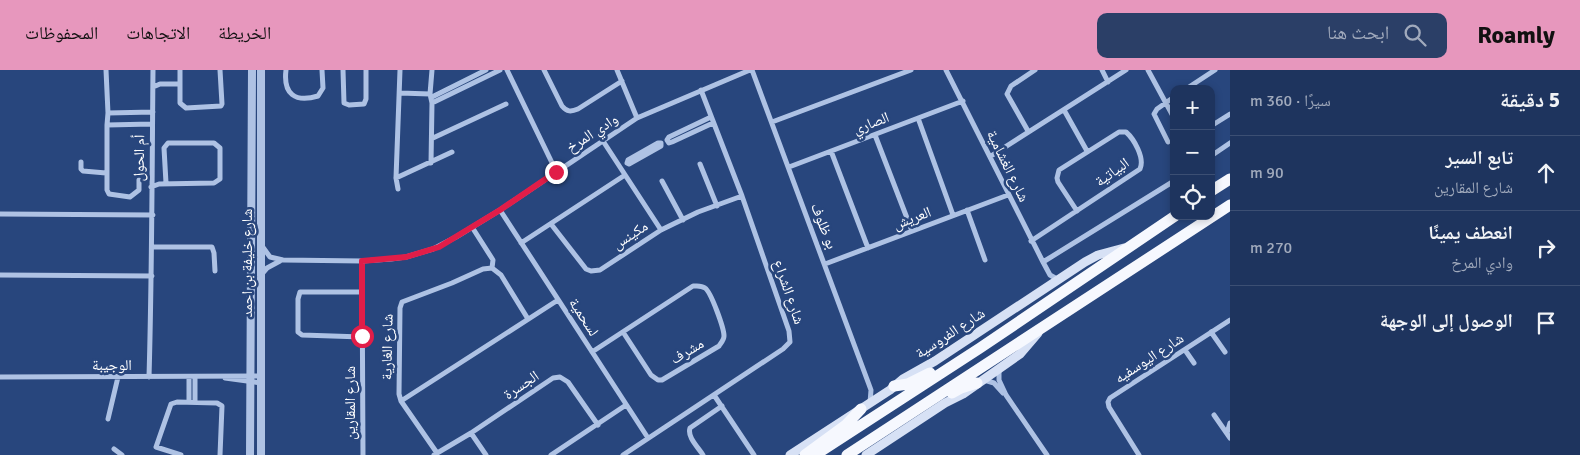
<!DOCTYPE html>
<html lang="ar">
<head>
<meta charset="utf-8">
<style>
	:root { --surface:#1e345e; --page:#2b3f67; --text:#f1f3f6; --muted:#a1aabc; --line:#3c4f73; --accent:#e797bd }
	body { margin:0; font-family:Signika,"Noto Naskh Arabic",sans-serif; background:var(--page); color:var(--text); direction:rtl }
	.controls { position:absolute; right:15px; top:15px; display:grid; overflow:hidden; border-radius:10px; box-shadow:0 2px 8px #0003 }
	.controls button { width:45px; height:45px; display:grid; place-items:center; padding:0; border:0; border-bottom:1px solid var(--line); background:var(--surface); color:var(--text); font:25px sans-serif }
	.stop { position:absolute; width:15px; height:15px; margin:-11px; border:4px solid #e11d48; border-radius:50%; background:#fff }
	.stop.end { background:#e11d48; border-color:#fff; box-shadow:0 1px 5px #0008 }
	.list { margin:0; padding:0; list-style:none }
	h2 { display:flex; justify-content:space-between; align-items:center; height:65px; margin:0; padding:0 20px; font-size:21px }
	h2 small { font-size:16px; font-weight:400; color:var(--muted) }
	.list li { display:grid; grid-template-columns:32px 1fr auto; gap:15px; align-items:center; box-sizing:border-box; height:75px; padding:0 20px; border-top:1px solid var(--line) }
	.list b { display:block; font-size:19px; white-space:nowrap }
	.list p { margin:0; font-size:16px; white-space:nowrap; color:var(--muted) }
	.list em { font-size:16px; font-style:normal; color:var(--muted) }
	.icon { flex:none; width:28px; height:28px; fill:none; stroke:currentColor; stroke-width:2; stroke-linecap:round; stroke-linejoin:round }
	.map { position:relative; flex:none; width:1230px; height:385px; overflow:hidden; direction:ltr }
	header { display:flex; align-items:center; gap:30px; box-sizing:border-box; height:70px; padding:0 25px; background:var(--accent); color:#111 }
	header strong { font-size:24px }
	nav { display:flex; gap:28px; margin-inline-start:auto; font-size:18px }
	.search { width:350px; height:45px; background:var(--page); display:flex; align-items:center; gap:12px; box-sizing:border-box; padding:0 18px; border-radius:10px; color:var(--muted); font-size:19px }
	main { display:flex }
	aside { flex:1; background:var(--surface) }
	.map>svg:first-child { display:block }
</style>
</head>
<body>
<header>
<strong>Roamly</strong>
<div class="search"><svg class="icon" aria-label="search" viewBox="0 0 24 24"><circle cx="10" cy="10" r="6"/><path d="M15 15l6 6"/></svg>ابحث هنا</div>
<nav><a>الخريطة</a><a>الاتجاهات</a><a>المحفوظات</a></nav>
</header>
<main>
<aside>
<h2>5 دقيقة<small>سيرًا · 360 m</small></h2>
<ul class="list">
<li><svg class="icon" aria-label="ahead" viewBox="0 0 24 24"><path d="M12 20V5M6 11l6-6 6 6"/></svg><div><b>تابع السير</b><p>شارع المقارين</p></div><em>90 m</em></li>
<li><svg class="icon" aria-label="right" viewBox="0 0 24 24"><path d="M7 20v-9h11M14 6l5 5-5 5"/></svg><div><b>انعطف يمينًا</b><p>وادي المرخ</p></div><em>270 m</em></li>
<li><svg class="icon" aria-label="arrive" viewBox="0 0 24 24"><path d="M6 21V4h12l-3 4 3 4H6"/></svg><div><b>الوصول إلى الوجهة</b></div></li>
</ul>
</aside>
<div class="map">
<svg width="1230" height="385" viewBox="0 0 1230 385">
	<rect width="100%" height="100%" fill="#28467d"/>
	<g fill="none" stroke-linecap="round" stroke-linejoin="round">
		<path stroke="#aec2e4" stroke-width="5" d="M 106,0 L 108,43
			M 180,0 L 180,33 L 186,38 L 221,36 L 222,34 L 220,0
			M 286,0 C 283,24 295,33 318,26 L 323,18 L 322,0
			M 343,0 L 344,33 L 349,35 L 364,34 L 366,29 L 366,0
			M 507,0 L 556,101
			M 544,0 L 562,36 C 567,42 571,42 578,39 L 622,11
			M 617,0 L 637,48
			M 752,0 L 871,320 L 870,333
			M 946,0 L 1043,192 L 1050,205 L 1057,209
			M 1102,0 L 1108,12
			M 1148,0 L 1174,48
			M 153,17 L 160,14 L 179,14
			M 1186,19 L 1215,0
			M 400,23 L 430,24 L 432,0
			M 430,24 L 432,33 L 431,93
			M 432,27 L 486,0
			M 432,33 L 500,0
			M 1064,40 L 1087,81
			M 711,47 L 669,67 L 667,70 L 669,73 L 672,72 L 713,53
			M 918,48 L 953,145
			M 772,52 L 911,0
			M 152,54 L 107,55 L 108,43 L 153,42
			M 107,55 L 107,120 L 109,124 L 130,127 L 139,120 L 139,110
			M 1211,56 L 1230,44
			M 1028,61 L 1007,24 L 1011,16 L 1035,0
			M 875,65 L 912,161
			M 433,68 L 506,34
			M 603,71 L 661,160
			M 1168,72 L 1154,44 L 1157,39 L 1174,27
			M 658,73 L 661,73 L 661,76 L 629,94 L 627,93 L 628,90 Z
			M 831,81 L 868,178
			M 991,86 L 1126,0
			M 1211,86 L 1230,73
			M 81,92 L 81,99 L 83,101 L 106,103
			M 700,94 L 717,136
			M 1173,96 L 1174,98
			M 789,97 L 963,31
			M 396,108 L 452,82
			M 662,111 L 683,150
			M 151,117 L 159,114 L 214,113 L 220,109 L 220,78 L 214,73 L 168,73 L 164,78 L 166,113
			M 398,119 L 396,108 L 400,0
			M 500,140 L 648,368
			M 967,140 L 985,190
			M 0,144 L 153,145
			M 551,154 L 586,199 L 591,201 L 600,200 L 661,160 L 698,142 L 742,126
			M 472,157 L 493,190 L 492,198
			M 1031,171 L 1140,99 C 1145,88 1134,69 1126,62 L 1119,62 L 1059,100 L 1057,108 L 1058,112 L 1077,141
			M 521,173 L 625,105
			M 262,176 L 270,187 L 283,190 L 362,191 L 391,189 L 406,187 L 433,179 L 456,167 L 500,140 L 637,48 L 750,0
			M 152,177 L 212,177 L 214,183 L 215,201
			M 362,191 L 363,385
			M 1043,192 L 1174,111
			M 825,194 L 1008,125
			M 0,205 L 152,206
			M 261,205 L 267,198 L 280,191
			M 1211,262 L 1225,282
			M 362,267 L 302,265 L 298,262 L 298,229 L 300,222 L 362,222
			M 1185,280 L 1194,293
			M 592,282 L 693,216 C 697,216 701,215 705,218 C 711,222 724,258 724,266 C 724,270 721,273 719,276 L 662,310 L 658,310 L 651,305 L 623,262
			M 999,300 L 999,310 L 1006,325 L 1047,385
			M 0,307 L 261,306
			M 149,307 C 152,205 152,102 153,0
			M 189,307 L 189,332
			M 195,307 L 195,332
			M 225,308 L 261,313
			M 984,310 L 994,313 L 1003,323
			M 714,325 L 754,385
			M 401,331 L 558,230
			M 1214,345 L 1230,368
			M 108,349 L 118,307
			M 471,363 L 486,385
			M 1227,363 L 1230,353
			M 114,379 L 122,385
			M 437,383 L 401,331 L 399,324 L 400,238 L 402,232 L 452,213 L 483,199 L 492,198 L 501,205 L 528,249
			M 181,385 L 156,377 L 171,334 L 177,332 L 217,333 L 222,336 L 220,385
			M 434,385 L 471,363 L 553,308 L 560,307 L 568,312 L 598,355
			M 551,385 L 626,335
			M 623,385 L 783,279 L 790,272 L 789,261 L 742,126 L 701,20
			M 703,385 C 698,377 687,367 690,358 L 722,336
			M 1139,385 L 1109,337 L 1108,332 L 1110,328 L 1230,250"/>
		<path stroke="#aec2e4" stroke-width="8" d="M 250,385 L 252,0
			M 261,385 L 261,0"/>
		<path stroke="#d7e1f5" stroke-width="9" d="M 790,385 L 890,320 L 903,309 L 935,291 L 1085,192 L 1098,185 L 1124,178
			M 866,385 L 945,333 L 963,324 L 1020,284 L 1038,263"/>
		<path stroke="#f6f8fe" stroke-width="11" d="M 1211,121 L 1230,109
			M 894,316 L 908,314 L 930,303
			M 952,323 L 961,318 L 977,313
			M 805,385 L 846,355 L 861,339
			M 815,385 L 980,278 L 1175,146
			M 847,385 L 1230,135"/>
	</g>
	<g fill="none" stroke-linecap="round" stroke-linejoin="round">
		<path stroke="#e11d48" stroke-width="6" d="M 362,266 L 362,191 L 406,187 L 439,177 L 500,140 L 556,102"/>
	</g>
	<g text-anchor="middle" stroke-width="5" stroke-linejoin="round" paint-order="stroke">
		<g font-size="15" fill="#fff" stroke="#28467d">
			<text transform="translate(871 53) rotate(-21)" y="5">الصاري</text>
			<text transform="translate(592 63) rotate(-33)" y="5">وادي المرخ</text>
			<text transform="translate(139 88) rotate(-89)" y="5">أم الحول</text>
			<text transform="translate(1008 96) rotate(64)" y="5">شارع الغشامية</text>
			<text transform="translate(1112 102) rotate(-35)" y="5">البياتية</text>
			<text transform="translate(912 148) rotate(-21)" y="5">العريش</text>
			<text transform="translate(824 156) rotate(69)" y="5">بو ظلوف</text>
			<text transform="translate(630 165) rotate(-33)" y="5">مكينس</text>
			<text transform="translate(247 193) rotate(-90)" y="5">شارع خليفة بن احمد</text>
			<text transform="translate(789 222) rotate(71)" y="5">شارع الشراع</text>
			<text transform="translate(584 247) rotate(57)" y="5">لسحمية</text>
			<text transform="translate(950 263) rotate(-33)" y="5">شارع الفروسية</text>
			<text transform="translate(387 277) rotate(-89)" y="5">شارع الغارية</text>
			<text transform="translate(687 281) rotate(-31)" y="5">مشرف</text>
			<text transform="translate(1149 288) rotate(-33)" y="5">شارع اليوسفيه</text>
			<text x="112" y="300">الوجيبة</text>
			<text transform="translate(521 315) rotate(-34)" y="5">الجسرة</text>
			<text transform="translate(350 333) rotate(-90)" y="5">شارع المقارين</text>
		</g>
	</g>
</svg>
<div class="controls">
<button>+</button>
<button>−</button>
<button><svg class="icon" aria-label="locate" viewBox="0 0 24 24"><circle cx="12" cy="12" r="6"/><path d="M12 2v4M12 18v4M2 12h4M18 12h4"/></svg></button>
</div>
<div class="stop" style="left:362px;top:266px"></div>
<div class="stop end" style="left:556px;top:102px"></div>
</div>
</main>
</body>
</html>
